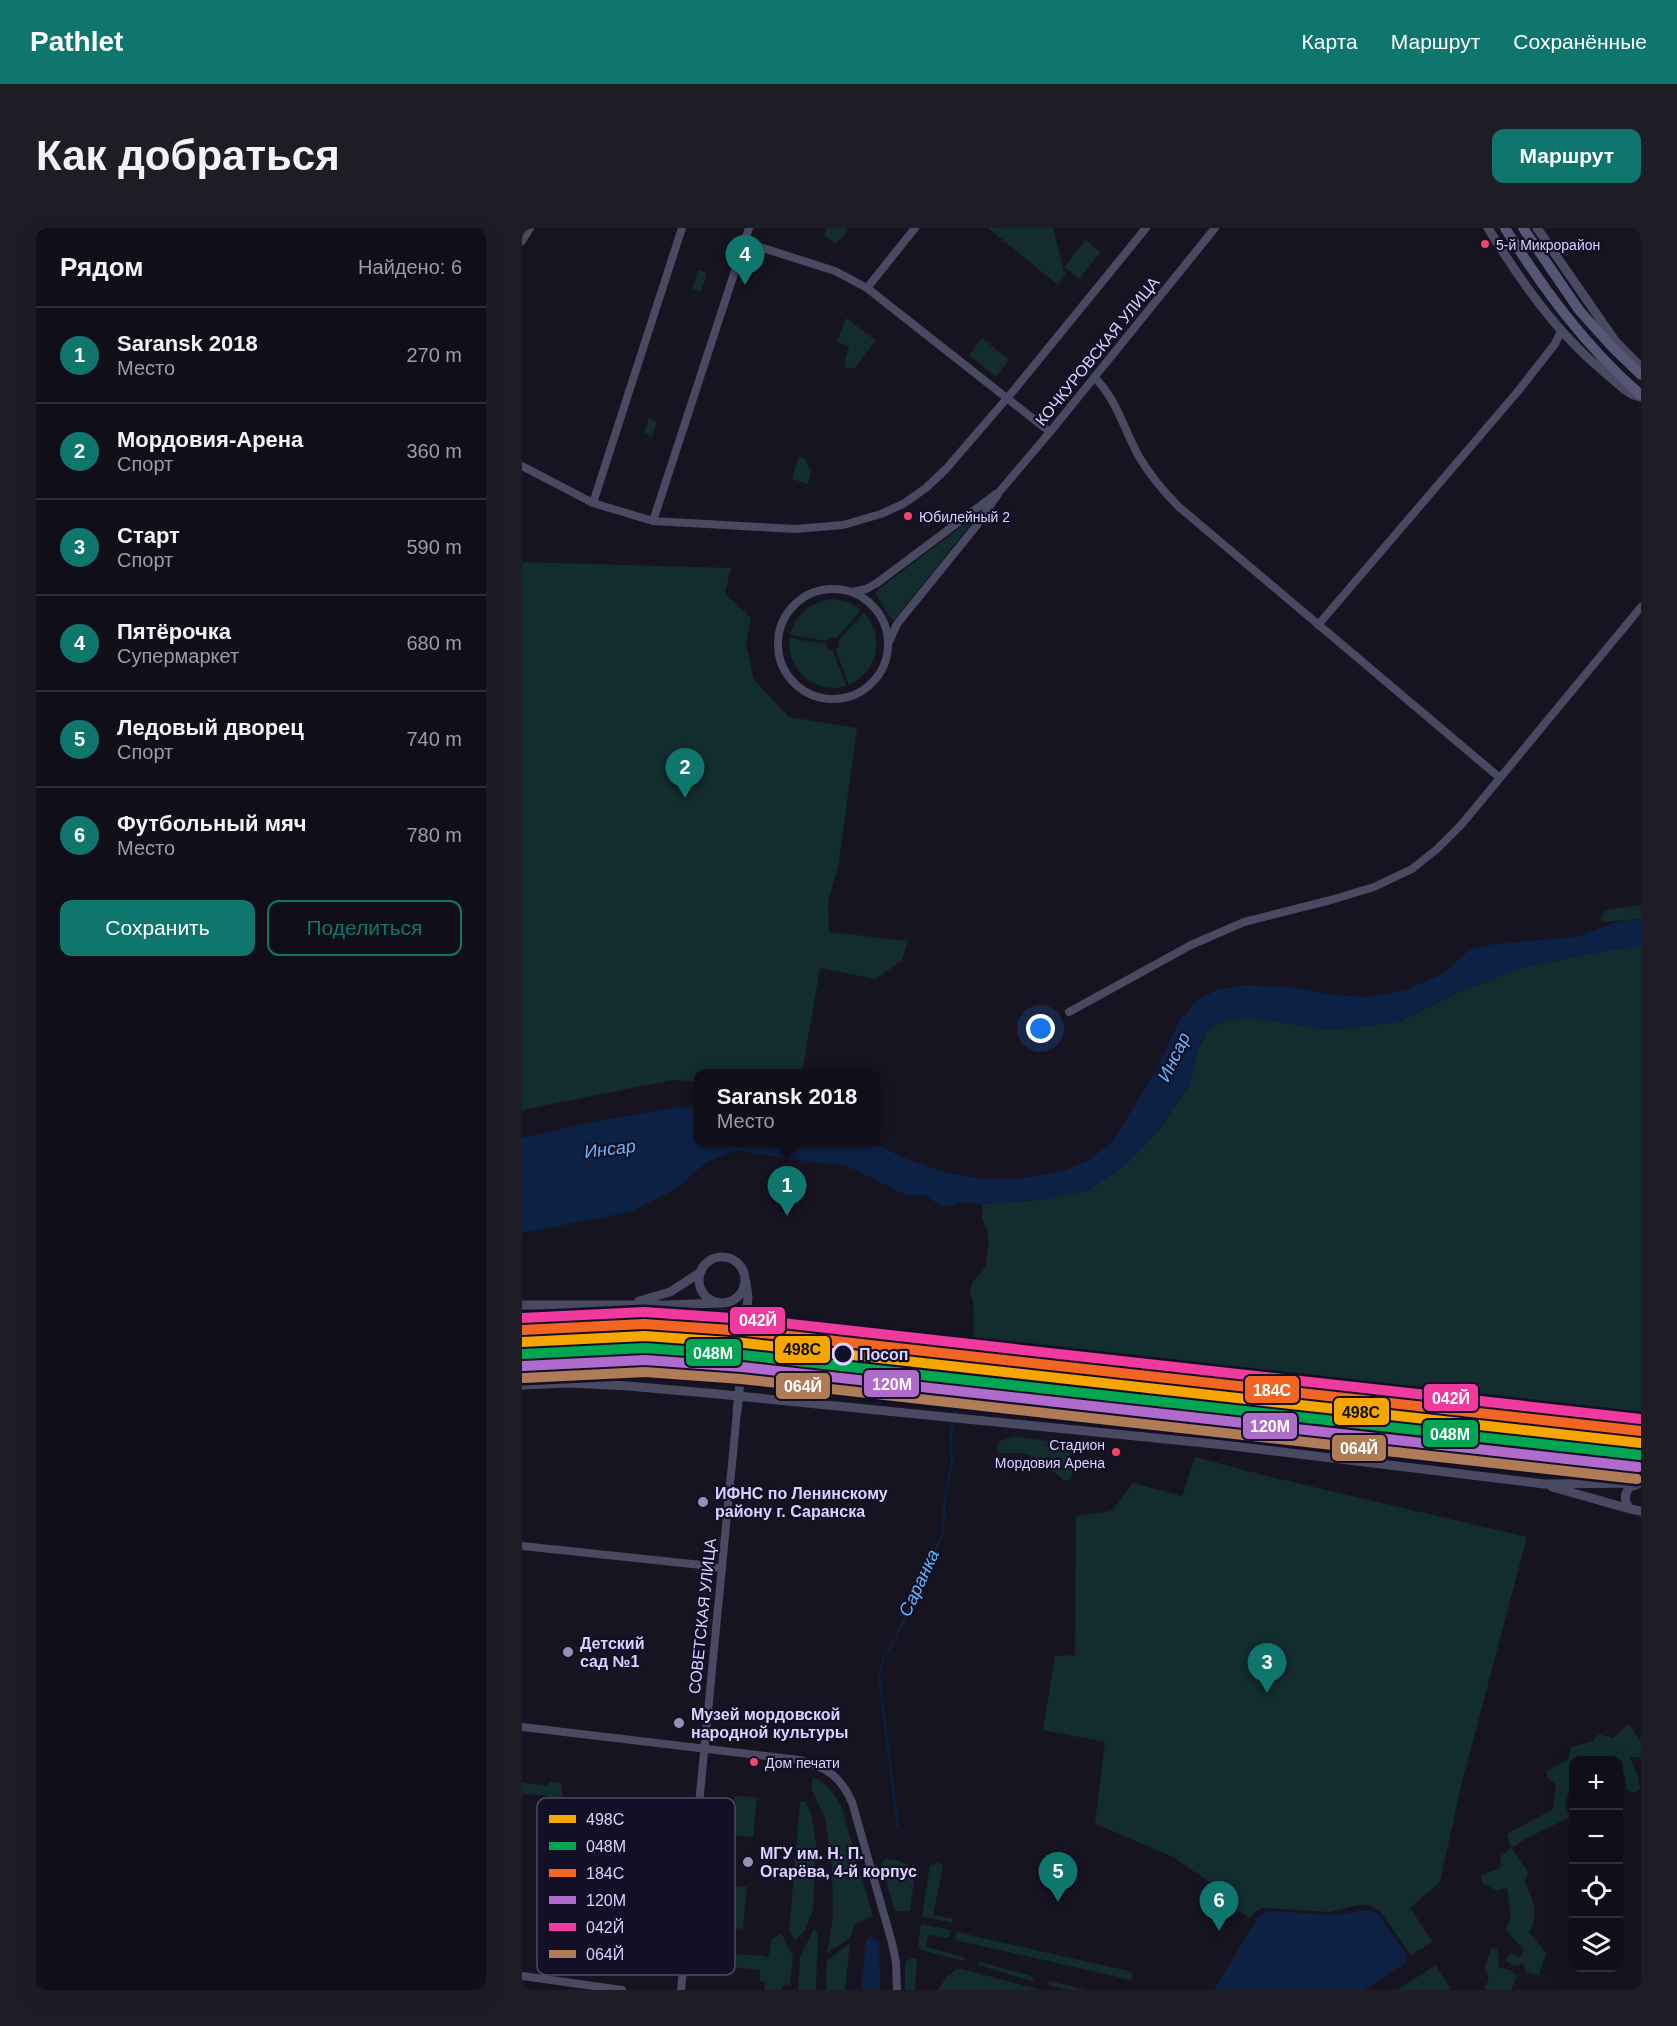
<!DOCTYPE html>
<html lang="ru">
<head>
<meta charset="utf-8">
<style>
	:root { --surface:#100f19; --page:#1e1d26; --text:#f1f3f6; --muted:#9c9ca2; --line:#302f38; --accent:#0f766e }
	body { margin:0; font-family:Helvetica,sans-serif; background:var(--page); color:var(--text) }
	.controls { position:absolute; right:18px; bottom:18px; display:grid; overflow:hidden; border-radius:12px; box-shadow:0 6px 24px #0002 }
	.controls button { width:54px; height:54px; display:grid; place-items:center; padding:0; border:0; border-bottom:2px solid var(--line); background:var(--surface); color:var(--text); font:30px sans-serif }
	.you { position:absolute; left:519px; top:801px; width:21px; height:21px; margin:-15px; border:4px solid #fff; border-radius:50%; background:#1a73e8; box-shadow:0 0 0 9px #1a73e833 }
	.badge { display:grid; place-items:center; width:39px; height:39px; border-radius:50%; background:var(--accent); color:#fff; font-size:20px; font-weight:700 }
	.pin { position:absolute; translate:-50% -50px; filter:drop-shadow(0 2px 3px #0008) }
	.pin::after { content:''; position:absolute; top:32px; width:21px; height:18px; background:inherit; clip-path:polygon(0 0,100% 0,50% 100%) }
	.popup { position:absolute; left:172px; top:841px; width:186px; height:78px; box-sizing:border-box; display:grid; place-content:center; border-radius:12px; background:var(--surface); filter:drop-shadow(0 2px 4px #0005); font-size:20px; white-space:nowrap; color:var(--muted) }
	.popup b { font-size:22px; color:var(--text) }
	.popup::after { content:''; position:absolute; left:50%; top:100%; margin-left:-12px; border:12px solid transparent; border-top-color:var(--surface) }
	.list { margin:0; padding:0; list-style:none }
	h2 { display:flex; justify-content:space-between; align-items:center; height:78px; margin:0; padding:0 24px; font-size:26px }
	h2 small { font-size:20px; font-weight:400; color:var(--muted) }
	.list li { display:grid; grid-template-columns:39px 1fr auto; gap:18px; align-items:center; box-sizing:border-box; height:96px; padding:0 24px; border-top:2px solid var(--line) }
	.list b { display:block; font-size:22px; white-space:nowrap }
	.list p { margin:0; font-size:20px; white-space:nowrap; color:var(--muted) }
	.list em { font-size:20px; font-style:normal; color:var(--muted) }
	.actions { display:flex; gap:12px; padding:18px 24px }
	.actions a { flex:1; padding:14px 0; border:2px solid var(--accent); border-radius:12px; text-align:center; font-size:21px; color:var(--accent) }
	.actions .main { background:var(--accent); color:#fff }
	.icon { flex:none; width:33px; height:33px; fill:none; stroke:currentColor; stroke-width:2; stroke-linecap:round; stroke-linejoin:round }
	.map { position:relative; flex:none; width:1119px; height:1762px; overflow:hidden; border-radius:12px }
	header { display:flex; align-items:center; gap:36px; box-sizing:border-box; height:84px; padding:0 30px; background:var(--accent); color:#fff }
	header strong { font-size:28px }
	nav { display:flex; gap:33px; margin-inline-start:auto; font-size:21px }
	.intro { display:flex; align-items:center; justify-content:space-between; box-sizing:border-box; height:144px; padding:0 36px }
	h1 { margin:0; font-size:42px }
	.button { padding:15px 27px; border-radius:12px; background:var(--accent); color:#fff; font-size:21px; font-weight:700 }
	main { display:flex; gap:36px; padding:0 36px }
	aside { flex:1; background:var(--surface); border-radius:12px; box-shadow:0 6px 24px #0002 }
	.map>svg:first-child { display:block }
</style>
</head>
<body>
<header>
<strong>Pathlet</strong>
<nav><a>Карта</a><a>Маршрут</a><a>Сохранённые</a></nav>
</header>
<div class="intro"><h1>Как добраться</h1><a class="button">Маршрут</a></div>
<main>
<aside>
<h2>Рядом<small>Найдено: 6</small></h2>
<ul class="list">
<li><span class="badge">1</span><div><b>Saransk 2018</b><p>Место</p></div><em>270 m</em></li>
<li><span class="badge">2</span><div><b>Мордовия-Арена</b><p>Спорт</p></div><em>360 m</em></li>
<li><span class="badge">3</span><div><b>Старт</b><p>Спорт</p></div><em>590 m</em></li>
<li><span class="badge">4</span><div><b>Пятёрочка</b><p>Супермаркет</p></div><em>680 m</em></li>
<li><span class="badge">5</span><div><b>Ледовый дворец</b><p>Спорт</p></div><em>740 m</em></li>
<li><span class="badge">6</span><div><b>Футбольный мяч</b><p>Место</p></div><em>780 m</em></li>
</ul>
<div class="actions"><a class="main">Сохранить</a><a>Поделиться</a></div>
</aside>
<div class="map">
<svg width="1119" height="1762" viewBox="0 0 1119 1762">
	<rect width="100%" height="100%" fill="#161421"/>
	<path fill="#132c2d" d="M 305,0 L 323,0 L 326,2 L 320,10 L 313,16 L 302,7 Z
		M 466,0 L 531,0 L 541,39 L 540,41 L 545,45 L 536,57 Z
		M 563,12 L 579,24 L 557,51 L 542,39 Z
		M 176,42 L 185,45 L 179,64 L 170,62 Z
		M 324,90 L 354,113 L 332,141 L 322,139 L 327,118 L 315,114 Z
		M 460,110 L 487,132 L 474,149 L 447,127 Z
		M 127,190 L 135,193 L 130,209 L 122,206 Z
		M 277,228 L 283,230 L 289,244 L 286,256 L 270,251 Z
		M 447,293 L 449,296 L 373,391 L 369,391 L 354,367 L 354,363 Z
		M 0,334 L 209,340 L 203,365 L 229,390 L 224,416 L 232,452 L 267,489 L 335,500 L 316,640 L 306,673 L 307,704 L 386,713 L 380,732 L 354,751 L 298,740 L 280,845 L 176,846 L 176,854 L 152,852 L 0,882 Z
		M 310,371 L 327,374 L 339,382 L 315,410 L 308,409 L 305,413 L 268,407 C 273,386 289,374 310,371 Z
		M 342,384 C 363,409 357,442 327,457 L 314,422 L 317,418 L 317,412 Z
		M 267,410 L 304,416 L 306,421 L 311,423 L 324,458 C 293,467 265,442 267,410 Z
		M 1119,677 L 1119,691 L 1080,694 L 1077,690 L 1084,682 Z
		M 1119,718 L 1119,1213 L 449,1137 L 446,1114 L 452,1105 L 451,1074 L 448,1062 L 451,1053 L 463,1040 L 467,1015 L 465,1001 L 460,991 L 461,976 L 527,971 L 568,961 L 606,935 L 639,899 L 667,857 L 677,820 L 684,804 L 704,792 L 729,790 L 805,801 L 826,800 L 877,794 L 935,765 L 999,740 L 1076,724 Z
		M 209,1081 L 217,1084 L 217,1101 L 29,1101 L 0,1105 L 0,1088 Z
		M 443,1163 L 654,1191 L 1011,1230 L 1069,1223 L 1119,1228 L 1119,1248 L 1021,1245 L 916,1231 L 616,1195 L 442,1177 Z
		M 491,1208 L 541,1215 L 547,1219 L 550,1243 L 549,1251 L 543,1253 L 511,1228 L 499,1225 L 477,1225 L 474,1220 L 478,1213 Z
		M 673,1229 L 745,1248 L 1005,1309 L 939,1558 L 918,1654 L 888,1680 L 911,1714 L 889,1727 L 857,1682 L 848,1677 L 837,1677 L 807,1684 L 740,1680 L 733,1684 L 728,1690 L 695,1670 L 696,1664 L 692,1657 L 649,1628 L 573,1596 L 583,1514 L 521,1502 L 533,1428 L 553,1427 L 554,1288 L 589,1283 L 611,1255 L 660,1268 Z
		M 1107,1495 L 1119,1515 L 1119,1531 L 1118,1529 L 1108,1529 L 1115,1546 L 1118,1561 L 1112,1565 L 1104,1561 L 1103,1547 L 1097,1540 L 1096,1532 L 1052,1532 L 1051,1550 L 1043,1578 L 1049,1589 L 1005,1610 L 990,1620 L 1006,1644 L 1003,1655 C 1012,1673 1017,1687 1007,1704 L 1024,1725 L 1017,1747 L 1004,1744 L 1001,1736 L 992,1738 L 983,1733 L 988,1725 L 998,1729 L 1002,1722 L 984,1702 L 989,1689 L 985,1660 L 975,1663 L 960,1655 L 959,1647 L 978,1640 L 979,1628 L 989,1620 L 985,1606 L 1031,1581 L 1034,1557 L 1025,1549 L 1025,1543 L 1046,1531 L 1049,1519 L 1071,1513 L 1076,1506 L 1091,1510 Z
		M 291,1550 C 304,1552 312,1567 319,1577 L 351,1688 L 336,1694 L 331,1701 L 328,1710 L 305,1725 L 311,1688 L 310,1638 L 303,1590 L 289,1560 Z
		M 29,1553 L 39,1555 L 42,1593 L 38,1634 L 45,1640 C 45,1646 48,1650 49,1655 C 50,1663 47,1680 43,1686 L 46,1697 L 40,1703 L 34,1701 L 18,1682 L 17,1672 L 26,1666 L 15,1656 L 17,1633 L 32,1627 L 30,1572 L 22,1567 L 0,1566 L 0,1554 L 24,1558 Z
		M 212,1568 L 235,1569 L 231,1609 L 209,1607 Z
		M 278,1573 L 284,1574 L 289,1586 L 294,1615 L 291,1682 L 283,1702 L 273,1713 L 267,1703 Z
		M 363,1631 L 374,1632 L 387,1637 L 392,1653 L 388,1683 L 373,1683 L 359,1637 Z
		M 417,1634 L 421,1639 L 411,1687 L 432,1691 L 430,1695 L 400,1688 L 408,1638 Z
		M 206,1658 L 225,1659 L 221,1701 L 202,1699 Z
		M 104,1669 C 108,1670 115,1670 119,1671 C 138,1679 129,1706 127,1721 L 124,1725 L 119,1722 L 116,1724 L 111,1724 L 106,1719 L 98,1722 L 94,1719 L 90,1721 L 74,1720 L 77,1696 L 80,1696 L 84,1706 L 90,1709 L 93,1714 L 96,1713 L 96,1710 L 91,1705 L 88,1689 L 97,1687 L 97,1682 L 104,1677 Z
		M 399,1696 L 429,1702 L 427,1710 L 406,1707 L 404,1719 L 442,1729 L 444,1732 L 442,1733 L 399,1722 L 396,1717 Z
		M 292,1700 L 296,1706 L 294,1762 L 276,1762 L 278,1729 Z
		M 434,1704 L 611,1744 L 609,1752 L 433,1712 Z
		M 259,1705 L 271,1729 L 268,1757 L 261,1757 L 260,1762 L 242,1762 L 243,1754 L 238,1753 L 238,1742 L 184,1736 L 186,1724 L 243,1728 L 246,1730 L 250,1711 Z
		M 328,1715 L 323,1762 L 304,1762 L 305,1732 Z
		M 969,1720 L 976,1721 L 977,1740 L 988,1742 L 995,1748 L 989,1762 L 965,1762 L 963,1759 L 967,1750 L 962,1740 Z
		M 390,1730 L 395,1731 L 393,1762 L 383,1762 L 383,1737 L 384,1733 Z
		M 458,1734 L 510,1748 L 512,1752 L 510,1753 L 457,1737 L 456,1735 Z
		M 914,1737 L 928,1760 L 925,1762 L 875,1762 Z
		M 434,1741 L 440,1741 L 518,1762 L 416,1762 L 425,1748 Z
		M 526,1753 L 528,1753 L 565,1762 L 547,1762 L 527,1757 Z"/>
	<path fill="#0d2144" d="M 1119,691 L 1119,718 L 1076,724 L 999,740 L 935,765 L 877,794 L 826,800 L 805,801 L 729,790 L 704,792 L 683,804 L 677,820 L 667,857 L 639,899 L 606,935 L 568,961 L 527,971 L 461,976 L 439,974 L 425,979 L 417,977 L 404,967 L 384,967 L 334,942 L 313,935 L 305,936 L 214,923 L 184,934 L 155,960 L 108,984 L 0,1005 L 0,910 L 65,895 L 156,879 L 176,880 L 176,914 L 350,915 L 385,931 L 426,945 L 461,951 L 497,951 L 541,943 L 567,932 L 590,914 L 634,843 L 657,793 L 678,770 L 698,761 L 725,757 L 769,759 L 810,767 L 848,769 L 883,762 L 921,746 L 946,723 L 966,717 L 1058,708 L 1094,694 Z
		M 844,1682 L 854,1684 L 885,1726 L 884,1735 L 842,1762 L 692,1762 L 735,1691 L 744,1684 L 753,1683 L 812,1687 Z
		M 348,1708 L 357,1713 L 358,1762 L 339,1762 L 344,1713 Z"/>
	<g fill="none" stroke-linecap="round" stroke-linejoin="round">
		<path stroke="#0d2144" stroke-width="2" d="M 433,1186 L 433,1178 L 428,1164 L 440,1126 L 441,1121 L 438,1114 L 442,1109
			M 376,1600 L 357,1450 L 362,1429 L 373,1412 L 421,1305 L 423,1267 L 430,1236 L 429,1205 L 432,1192"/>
		<path stroke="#4a4962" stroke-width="8" d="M 0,13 L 8,0
			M 222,14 L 313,43 L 345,60 L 528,204
			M 345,60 L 393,0
			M 572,149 C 594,170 602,201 616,227 C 627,246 641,263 657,279 L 978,550
			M 0,238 L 71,275 L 131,293 L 273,301 L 321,297 L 359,286 L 381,276 L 404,260 L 424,241 L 492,162 L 624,0
			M 71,275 L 160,0
			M 131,293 L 227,0
			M256 416a55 55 0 1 1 110 0a55 55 0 1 1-110 0Z
			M 330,364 L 344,361 L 355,355 L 474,266
			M 796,397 L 997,162 L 1033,116 L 1039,103
			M 366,416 L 375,396 L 455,297 L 478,263 L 528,204 L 693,0
			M 547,784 L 669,717 L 722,694 L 809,672 L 852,659 L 890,641 L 915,621 L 940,596 L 1119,379
			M 0,1318 L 189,1338 L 200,1341
			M 0,1499 L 277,1532 C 305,1539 318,1548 330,1574 L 370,1715 L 374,1734 L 375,1762
			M 0,1748 L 100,1762
			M 159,1762 L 215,1184"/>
		<path stroke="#4a4962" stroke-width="9" d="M 966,0 C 991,41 1020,84 1054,118 C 1069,134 1086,147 1102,161 L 1111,167 L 1119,169
			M 1015,0 L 1094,114 L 1119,139
			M177 1052a23 23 0 1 1 46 0a23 23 0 1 1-46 0Z
			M 117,1073 L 148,1064 L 179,1044
			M 0,1077 L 145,1077 L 198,1075
			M 0,1157 L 47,1155 L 106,1158 L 196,1166 L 703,1217 L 1022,1256 L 1119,1255
			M 215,1184 L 226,1070 L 224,1054
			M 1030,1259 L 1108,1281 L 1119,1283
			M 1108,1281 C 1102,1273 1102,1268 1107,1259 L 1114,1257"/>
		<path stroke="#575674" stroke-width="10" d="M 983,0 C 1022,62 1064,119 1119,167
			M 1001,0 L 1057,82 L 1091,120 L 1119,147"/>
		<g stroke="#130f26" stroke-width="15">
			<path id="rail-1" d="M 0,1114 L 123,1108 L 222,1115 L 1119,1215"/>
		</g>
		<g stroke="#130f26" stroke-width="15">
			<path id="rail-2" d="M 1,1126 L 123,1120 L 221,1127 L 1118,1227"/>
		</g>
		<g stroke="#130f26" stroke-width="15">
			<path id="rail-3" d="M 0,1102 L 122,1096 L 223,1103 L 1119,1203"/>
		</g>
		<g stroke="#130f26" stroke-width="15">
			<path id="rail-4" d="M 1,1138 L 123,1132 L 220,1139 L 1116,1239"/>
		</g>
		<g stroke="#130f26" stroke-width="15">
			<path id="rail-5" d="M 0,1090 L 122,1084 L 224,1091 L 1119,1191"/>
		</g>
		<g stroke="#130f26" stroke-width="15">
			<path id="rail-6" d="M 2,1150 L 123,1144 L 219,1151 L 1115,1251"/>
		</g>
		<use href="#rail-1" stroke="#f7a600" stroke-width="10"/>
		<use href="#rail-2" stroke="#00a651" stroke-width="10"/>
		<use href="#rail-3" stroke="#f26522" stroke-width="10"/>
		<use href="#rail-4" stroke="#b06ccc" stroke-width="10"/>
		<use href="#rail-5" stroke="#f13a9d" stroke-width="10"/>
		<use href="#rail-6" stroke="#b07c57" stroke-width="10"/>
	</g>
	<g fill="#f34667" stroke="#130f26" stroke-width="2">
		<circle cx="963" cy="16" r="5"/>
		<circle cx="386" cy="288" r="5"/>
		<circle cx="594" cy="1224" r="5"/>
		<circle cx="232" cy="1534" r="5"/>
	</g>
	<circle fill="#130f26" stroke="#d9d4ff" stroke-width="3" cx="321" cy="1126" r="10"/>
	<g fill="#9591b1" stroke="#130f26" stroke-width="2">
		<circle cx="181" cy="1274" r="6"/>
		<circle cx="46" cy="1424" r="6"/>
		<circle cx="157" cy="1495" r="6"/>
		<circle cx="226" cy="1634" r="6"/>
	</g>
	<g text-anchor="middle" stroke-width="4.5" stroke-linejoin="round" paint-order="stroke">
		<g font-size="14" fill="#d9d4ff" stroke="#130f26" text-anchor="start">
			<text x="974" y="22">5-й Микрорайон</text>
			<text x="397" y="294">Юбилейный 2</text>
			<text x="583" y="1222" text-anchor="end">Стадион<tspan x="583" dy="18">Мордовия Арена</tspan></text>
			<text x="243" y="1540">Дом печати</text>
		</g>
		<g font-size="16" fill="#d9d4ff" stroke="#130f26">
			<text transform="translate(575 123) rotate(-51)" y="6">КОЧКУРОВСКАЯ УЛИЦА</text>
			<text transform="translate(180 1388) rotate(-84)" y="6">СОВЕТСКАЯ УЛИЦА</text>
		</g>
		<g font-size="16" font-weight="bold" fill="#d9d4ff" stroke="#130f26" text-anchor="start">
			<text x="337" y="1132">Посоп</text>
		</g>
		<g font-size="16" font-weight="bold" fill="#d9d4ff" stroke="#130f26" text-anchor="start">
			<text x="193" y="1271">ИФНС по Ленинскому<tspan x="193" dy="18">району г. Саранска</tspan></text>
			<text x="58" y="1421">Детский<tspan x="58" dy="18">сад №1</tspan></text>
			<text x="169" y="1492">Музей мордовской<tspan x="169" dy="18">народной культуры</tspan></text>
			<text x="238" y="1631">МГУ им. Н. П.<tspan x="238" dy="18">Огарёва, 4-й корпус</tspan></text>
		</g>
		<g font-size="18" font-style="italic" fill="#62b6ff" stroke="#130f26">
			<text transform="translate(652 829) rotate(-64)" y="6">Инсар</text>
			<text transform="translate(88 921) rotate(-7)" y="6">Инсар</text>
			<text transform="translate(397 1355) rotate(-65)" y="6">Саранка</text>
		</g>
	</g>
	<rect x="15" y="1570" width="198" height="177" rx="9" fill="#130f26" stroke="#4e4a67" stroke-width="1.5"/>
	<rect x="27" y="1587" width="27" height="8" fill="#f7a600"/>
	<rect x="27" y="1614" width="27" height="8" fill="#00a651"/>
	<rect x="27" y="1641" width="27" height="8" fill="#f26522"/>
	<rect x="27" y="1668" width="27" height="8" fill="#b06ccc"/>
	<rect x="27" y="1695" width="27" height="8" fill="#f13a9d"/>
	<rect x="27" y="1722" width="27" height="8" fill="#b07c57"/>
	<g font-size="16" fill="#d9d4ff">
		<text x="64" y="1597">498С</text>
		<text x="64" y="1624">048М</text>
		<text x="64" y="1651">184С</text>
		<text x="64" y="1678">120М</text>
		<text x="64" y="1705">042Й</text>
		<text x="64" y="1732">064Й</text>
	</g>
	<g stroke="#130f26" stroke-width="2">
		<rect x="207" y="1078" width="57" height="29" rx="6" fill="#f13a9d"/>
		<rect x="252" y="1107" width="57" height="29" rx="6" fill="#f7a600"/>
		<rect x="163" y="1110" width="57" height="29" rx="6" fill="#00a651"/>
		<rect x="341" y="1141" width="57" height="29" rx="6" fill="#b06ccc"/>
		<rect x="253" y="1144" width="56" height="28" rx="6" fill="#b07c57"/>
		<rect x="722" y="1147" width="56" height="29" rx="6" fill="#f26522"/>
		<rect x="901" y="1155" width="56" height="29" rx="6" fill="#f13a9d"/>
		<rect x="811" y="1169" width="57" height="29" rx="6" fill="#f7a600"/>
		<rect x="720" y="1184" width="56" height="28" rx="6" fill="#b06ccc"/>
		<rect x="900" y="1191" width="57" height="29" rx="6" fill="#00a651"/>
		<rect x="809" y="1206" width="56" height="28" rx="6" fill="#b07c57"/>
	</g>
	<g font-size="16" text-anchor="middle" font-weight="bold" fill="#fff">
		<text x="236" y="1098">042Й</text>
		<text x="191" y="1131">048М</text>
		<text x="370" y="1162">120М</text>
		<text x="281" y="1164">064Й</text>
		<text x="750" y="1168">184С</text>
		<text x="929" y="1176">042Й</text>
		<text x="748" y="1204">120М</text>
		<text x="928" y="1212">048М</text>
		<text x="837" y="1226">064Й</text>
	</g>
	<g font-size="16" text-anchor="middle" font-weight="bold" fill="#111">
		<text x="280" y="1127">498С</text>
		<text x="839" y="1190">498С</text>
	</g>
</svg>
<div class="controls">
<button>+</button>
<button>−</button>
<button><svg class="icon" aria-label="locate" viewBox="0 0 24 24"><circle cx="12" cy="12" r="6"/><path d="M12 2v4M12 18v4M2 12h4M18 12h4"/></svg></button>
<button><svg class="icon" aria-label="layers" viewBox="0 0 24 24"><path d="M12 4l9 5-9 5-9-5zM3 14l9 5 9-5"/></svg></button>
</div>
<div class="you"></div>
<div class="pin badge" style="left:265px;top:988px">1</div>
<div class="popup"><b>Saransk 2018</b>Место</div>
<div class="pin badge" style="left:163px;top:570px">2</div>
<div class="pin badge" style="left:745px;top:1465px">3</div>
<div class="pin badge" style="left:223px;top:57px">4</div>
<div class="pin badge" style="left:536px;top:1674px">5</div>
<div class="pin badge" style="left:697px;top:1703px">6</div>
</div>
</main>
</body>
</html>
